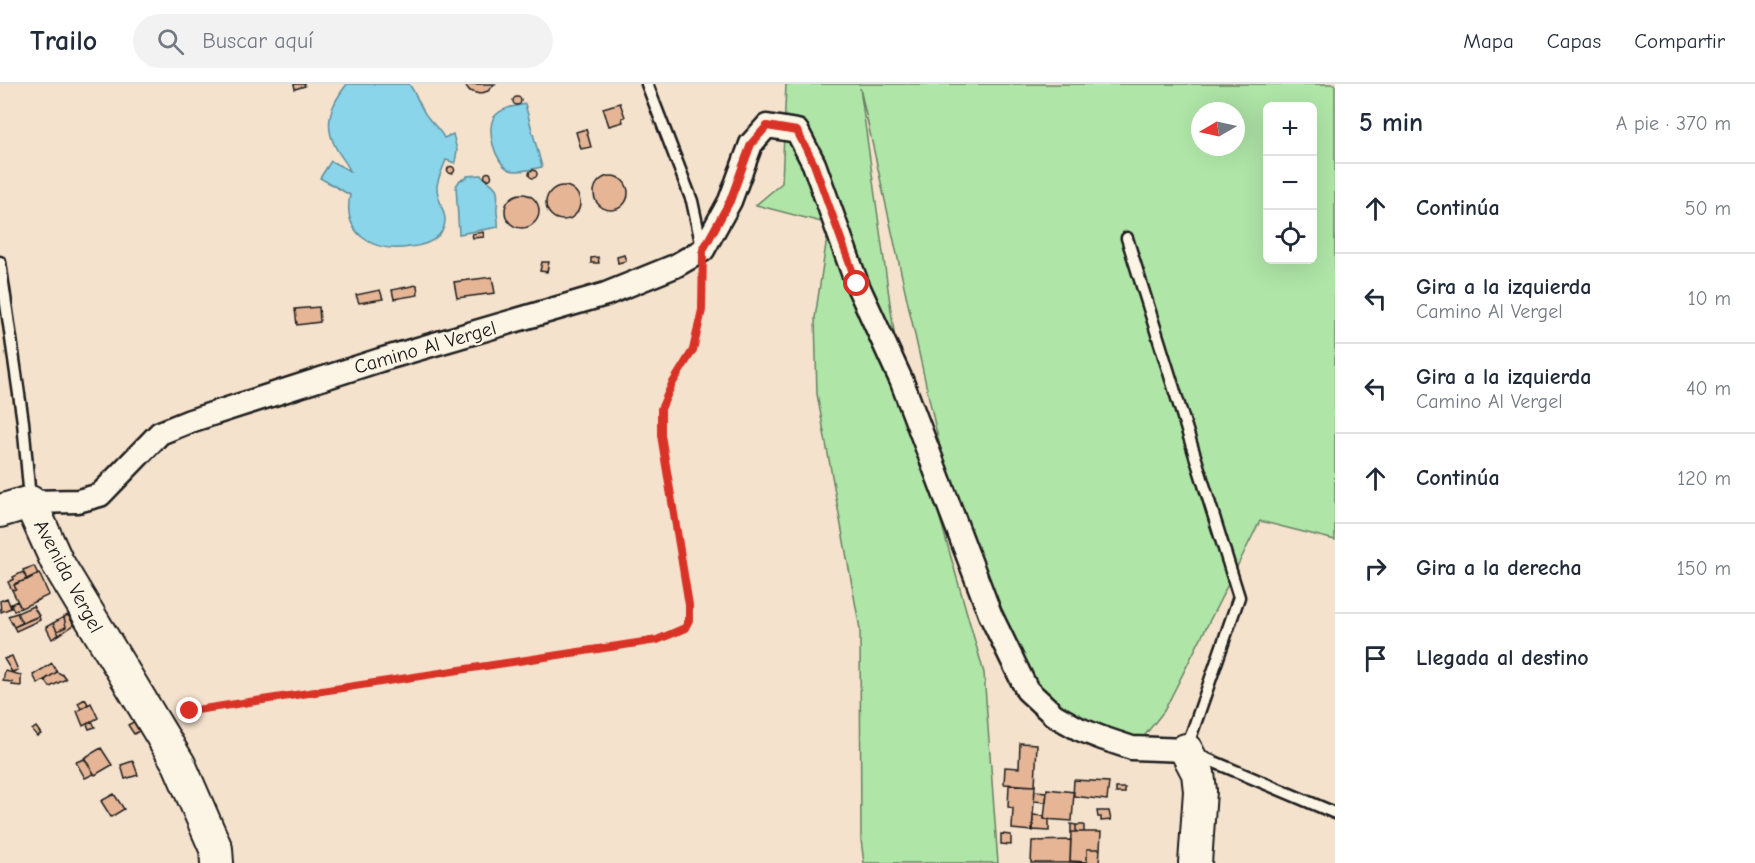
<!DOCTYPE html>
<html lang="es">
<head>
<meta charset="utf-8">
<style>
	:root { --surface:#fff; --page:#f2f2f3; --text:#1f2937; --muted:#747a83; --line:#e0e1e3 }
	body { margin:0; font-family:"Comic Neue",sans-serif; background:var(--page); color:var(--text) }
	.controls { position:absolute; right:18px; top:18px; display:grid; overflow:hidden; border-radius:9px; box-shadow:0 6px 24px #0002 }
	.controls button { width:54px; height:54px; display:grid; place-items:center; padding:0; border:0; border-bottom:2px solid var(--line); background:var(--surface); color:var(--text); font:30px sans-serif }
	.compass { position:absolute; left:1191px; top:18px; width:54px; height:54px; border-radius:50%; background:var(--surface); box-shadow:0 6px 24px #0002; rotate:261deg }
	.stop { position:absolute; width:18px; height:18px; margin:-14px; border:4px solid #d93025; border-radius:50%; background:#fff }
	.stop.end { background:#d93025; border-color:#fff; box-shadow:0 2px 6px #0008 }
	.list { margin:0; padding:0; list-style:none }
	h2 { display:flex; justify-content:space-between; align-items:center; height:78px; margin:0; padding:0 24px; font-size:26px }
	h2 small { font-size:20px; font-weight:400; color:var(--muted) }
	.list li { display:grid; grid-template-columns:39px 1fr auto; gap:18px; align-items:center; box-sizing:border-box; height:90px; padding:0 24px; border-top:2px solid var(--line) }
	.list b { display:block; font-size:22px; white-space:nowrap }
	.list p { margin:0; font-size:20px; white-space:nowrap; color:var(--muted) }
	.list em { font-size:20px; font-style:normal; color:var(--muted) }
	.icon { flex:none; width:33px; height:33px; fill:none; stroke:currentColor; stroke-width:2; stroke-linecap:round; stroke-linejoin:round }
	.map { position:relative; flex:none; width:1335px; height:779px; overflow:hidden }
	header { display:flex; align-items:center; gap:36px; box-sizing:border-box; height:84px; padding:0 30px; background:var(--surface); border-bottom:2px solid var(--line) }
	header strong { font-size:28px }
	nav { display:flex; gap:33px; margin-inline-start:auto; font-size:21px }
	.search { width:420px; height:54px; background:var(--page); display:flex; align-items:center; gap:15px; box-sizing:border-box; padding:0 21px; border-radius:33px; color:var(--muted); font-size:22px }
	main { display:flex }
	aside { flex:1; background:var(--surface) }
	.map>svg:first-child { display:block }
</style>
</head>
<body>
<header>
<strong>Trailo</strong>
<div class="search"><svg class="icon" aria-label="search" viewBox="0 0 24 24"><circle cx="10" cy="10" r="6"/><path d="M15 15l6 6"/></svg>Buscar aquí</div>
<nav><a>Mapa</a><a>Capas</a><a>Compartir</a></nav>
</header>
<main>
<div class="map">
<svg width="1335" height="779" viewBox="0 0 1335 779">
	<rect width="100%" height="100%" fill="#f5e2cd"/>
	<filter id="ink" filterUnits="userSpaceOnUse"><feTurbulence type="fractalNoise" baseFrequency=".0167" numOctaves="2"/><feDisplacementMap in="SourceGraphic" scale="12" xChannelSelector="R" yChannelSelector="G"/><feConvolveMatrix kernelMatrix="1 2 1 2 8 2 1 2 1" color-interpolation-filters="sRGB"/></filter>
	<g filter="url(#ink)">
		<path fill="#afe5a7" stroke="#668062" stroke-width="1.5" fill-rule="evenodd" d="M 786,0 L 1335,0 L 1335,456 L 1260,437 L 1164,627 L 1138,660 L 1103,651 L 1029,604 L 961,458 L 860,4 L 901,298 L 984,589 L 998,779 L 864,779 L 861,756 L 860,545 L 817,310 L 815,234 L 829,140 L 756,121 L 782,99 ZM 1268,22 L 1312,22 L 1312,176 L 1268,176 ZM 1200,27 L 1236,27 L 1236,63 L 1200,63 Z"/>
		<path fill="#8ad5ea" stroke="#5e8b98" stroke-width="1.5" d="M 347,0 L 409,0 C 415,8 418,17 423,26 C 428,37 439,43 444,54 L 453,50 L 457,66 L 455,79 L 446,76 C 443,84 438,94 437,102 C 436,120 454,134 439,151 C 432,159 420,162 410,163 C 374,169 342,151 350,111 L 320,94 L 331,77 L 350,87 C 346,77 339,71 335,62 C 323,39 332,19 347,0 Z
			M 525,20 L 542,83 C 532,85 520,89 510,86 C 495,80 485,44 495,32 C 502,24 514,22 525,20 Z
			M 481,91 C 497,105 499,101 497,123 C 496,130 499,136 498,143 L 459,150 L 456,102 L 460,96 L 467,94 L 467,92 Z"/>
		<path fill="#e5b596" stroke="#1c1c1c" stroke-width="1.5" d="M 294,0 L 304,0 L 305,2 L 295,5 Z
			M 464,0 L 495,0 L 488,7 L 479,10 L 470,7 Z
			M513 17a4 4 0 1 1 8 0a4 4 0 1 1-8 0Z
			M 620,19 L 625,33 L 622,34 L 623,38 L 609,42 L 603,24 Z
			M 586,45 L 591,63 L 581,65 L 576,48 Z
			M447.5 86a3.5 3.5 0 1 1 7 0a3.5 3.5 0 1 1-7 0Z
			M529 90a4 4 0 1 1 8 0a4 4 0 1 1-8 0Z
			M484.5 92a3.5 3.5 0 1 1 7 0a3.5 3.5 0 1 1-7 0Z
			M594 109a17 17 0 1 1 34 0a17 17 0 1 1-34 0Z
			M546 119a17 17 0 1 1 34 0a17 17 0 1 1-34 0Z
			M505 127a17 17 0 1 1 34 0a17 17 0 1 1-34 0Z
			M 483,148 L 484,153 L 473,154 L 472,150 Z
			M 624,171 L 626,177 L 618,179 L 617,173 Z
			M 598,173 L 599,179 L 591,179 L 591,174 Z
			M 542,178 L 549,178 L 547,188 L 540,187 Z
			M 492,193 L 495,209 L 457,214 L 454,198 Z
			M 417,201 L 418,211 L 394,215 L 392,206 Z
			M 380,206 L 383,215 L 359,219 L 356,211 Z
			M 319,223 L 320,238 L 297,241 L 295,225 Z
			M 34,482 L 38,490 L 27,496 L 23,486 Z
			M 23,488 L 27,496 L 16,499 L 14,501 L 16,505 L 12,506 L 8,498 L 14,495 L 13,493 Z
			M 39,489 L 49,511 L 21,524 L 12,506 L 16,505 L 14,501 Z
			M 7,514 L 11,524 L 1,528 L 0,517 Z
			M 17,517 L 21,524 L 14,527 L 11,520 Z
			M 33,522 L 39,532 L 22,539 L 17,529 Z
			M 17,529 L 22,539 L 14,543 L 8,532 Z
			M 68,531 L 74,541 L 59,551 L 57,547 L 66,543 L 64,533 Z
			M 39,532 L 40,536 L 16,547 L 14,543 Z
			M 64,533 L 66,543 L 57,547 L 53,539 Z
			M 53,539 L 59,551 L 52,555 L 46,543 Z
			M 12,572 L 18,586 L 12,588 L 4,575 Z
			M 52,579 L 57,588 L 38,600 L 33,591 Z
			M 5,587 L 21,591 L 21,602 L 12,601 L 12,598 L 3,597 Z
			M 57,588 L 63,591 L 66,595 L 50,603 L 45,596 Z
			M 85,615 L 88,620 L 81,625 L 78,619 Z
			M 91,619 L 98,634 L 83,642 L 77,627 Z
			M 92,637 L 95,643 L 89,645 L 87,640 Z
			M 135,637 L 141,646 L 134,650 L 128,641 Z
			M 36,643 L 41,650 L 37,652 L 32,646 Z
			M 1020,659 L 1037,660 L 1035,702 L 1004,700 L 1005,683 L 1019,684 Z
			M 101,664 L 112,681 L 95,691 L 84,674 Z
			M 85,675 L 94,690 L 85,694 L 76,678 Z
			M 133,677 L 138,691 L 125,695 L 121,681 Z
			M 1074,696 L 1109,698 L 1107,716 L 1073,712 Z
			M 1009,701 L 1035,702 L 1032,747 L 1012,745 L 1013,724 L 1008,723 Z
			M 1116,704 L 1125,704 L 1125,709 L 1116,709 Z
			M 1047,705 L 1074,708 L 1072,737 L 1044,735 Z
			M 1035,707 L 1047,708 L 1046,718 L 1034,717 Z
			M 114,710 L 124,725 L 111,733 L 101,717 Z
			M 1097,727 L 1109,727 L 1111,736 L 1101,737 L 1101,733 L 1098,733 Z
			M 1033,731 L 1044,732 L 1044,735 L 1049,735 L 1049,747 L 1033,746 Z
			M 1071,740 L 1076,741 L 1076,748 L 1071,748 Z
			M 1076,741 L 1084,741 L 1084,748 L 1076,748 Z
			M 1071,748 L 1101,748 L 1100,765 L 1087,765 L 1087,778 L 1070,777 Z
			M 1001,750 L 1011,751 L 1011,761 L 1001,760 Z
			M 1071,756 L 1070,779 L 1031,779 L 1032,757 Z
			M 1087,765 L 1100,765 L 1099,779 L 1070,779 L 1070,777 L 1087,778 Z"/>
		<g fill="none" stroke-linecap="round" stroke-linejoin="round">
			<g stroke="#1c1c1c" stroke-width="15">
				<path id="lane" d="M 647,0 L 692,117 L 702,163
					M 1127,154 L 1239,513 L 1186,666 L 1335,729
					M 0,178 L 23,338 L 30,415"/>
			</g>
			<g stroke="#1c1c1c" stroke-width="27">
				<path id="street" d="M 30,418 L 78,417 L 100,411 L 160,349 L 190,337 L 380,276 L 606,210 L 675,182 L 703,166 L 730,117 L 751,60 L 767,42 L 797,47 L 814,80 L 857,200 L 902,298 L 990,530 L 1027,606 L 1054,631 L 1079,645 L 1102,654 L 1132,664 L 1186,666"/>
			</g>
			<g stroke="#1c1c1c" stroke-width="36">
				<path id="secondary" d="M 0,427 L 30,418 L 57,478 L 179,680 L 216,765 L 217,779
					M 1186,666 L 1198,689 L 1200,707 L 1195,779"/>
			</g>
			<path stroke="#1c1c1c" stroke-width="4" stroke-dasharray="1.5 4.5" stroke-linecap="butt" d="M 190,627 L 657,556 L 685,544 L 689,536 L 689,521 L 661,351 L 661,325 L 672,300 L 693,266 L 702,226 L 703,191"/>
			<use href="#lane" stroke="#fcf5e5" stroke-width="10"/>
			<use href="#street" stroke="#fcf5e5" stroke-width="22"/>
			<use href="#secondary" stroke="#fcf5e5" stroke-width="32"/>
		</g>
	</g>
	<g fill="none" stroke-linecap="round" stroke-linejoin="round" filter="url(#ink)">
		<path stroke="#d93025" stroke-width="8" d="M 190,627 L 657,556 L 685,544 L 689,536 L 689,521 L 661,351 L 661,325 L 672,300 L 693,266 L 702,226 L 703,166 L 730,117 L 751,60 L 767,42 L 797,47 L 814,80 L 857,200"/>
	</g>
	<g text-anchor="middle" stroke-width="4.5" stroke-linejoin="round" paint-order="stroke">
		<g font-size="20" fill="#1c1c1c" stroke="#fcf5e5">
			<text transform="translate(425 263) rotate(-16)" y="7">Camino Al Vergel</text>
			<text transform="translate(69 492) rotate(62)" y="7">Avenida Vergel</text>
		</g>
	</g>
</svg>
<div class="controls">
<button>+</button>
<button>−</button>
<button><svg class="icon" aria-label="locate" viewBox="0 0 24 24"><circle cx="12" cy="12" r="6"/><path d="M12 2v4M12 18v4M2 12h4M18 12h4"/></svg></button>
</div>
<svg class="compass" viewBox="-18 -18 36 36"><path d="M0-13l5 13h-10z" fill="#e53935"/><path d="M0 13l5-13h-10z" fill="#747a83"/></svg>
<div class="stop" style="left:857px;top:200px"></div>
<div class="stop end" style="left:190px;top:627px"></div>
</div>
<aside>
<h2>5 min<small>A pie · 370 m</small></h2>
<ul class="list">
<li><svg class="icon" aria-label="ahead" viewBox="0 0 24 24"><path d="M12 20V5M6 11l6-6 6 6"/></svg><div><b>Continúa</b></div><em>50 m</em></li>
<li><svg class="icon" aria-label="left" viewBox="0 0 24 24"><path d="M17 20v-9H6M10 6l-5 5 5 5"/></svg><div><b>Gira a la izquierda</b><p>Camino Al Vergel</p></div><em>10 m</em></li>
<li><svg class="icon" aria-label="left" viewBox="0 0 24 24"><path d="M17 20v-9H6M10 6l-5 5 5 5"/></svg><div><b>Gira a la izquierda</b><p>Camino Al Vergel</p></div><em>40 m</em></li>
<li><svg class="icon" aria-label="ahead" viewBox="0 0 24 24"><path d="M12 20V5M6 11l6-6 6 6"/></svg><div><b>Continúa</b></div><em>120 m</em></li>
<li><svg class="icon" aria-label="right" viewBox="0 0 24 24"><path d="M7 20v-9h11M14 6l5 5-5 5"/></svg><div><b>Gira a la derecha</b></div><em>150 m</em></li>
<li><svg class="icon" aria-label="arrive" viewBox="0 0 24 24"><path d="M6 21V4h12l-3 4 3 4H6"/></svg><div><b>Llegada al destino</b></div></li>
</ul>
</aside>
</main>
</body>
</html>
